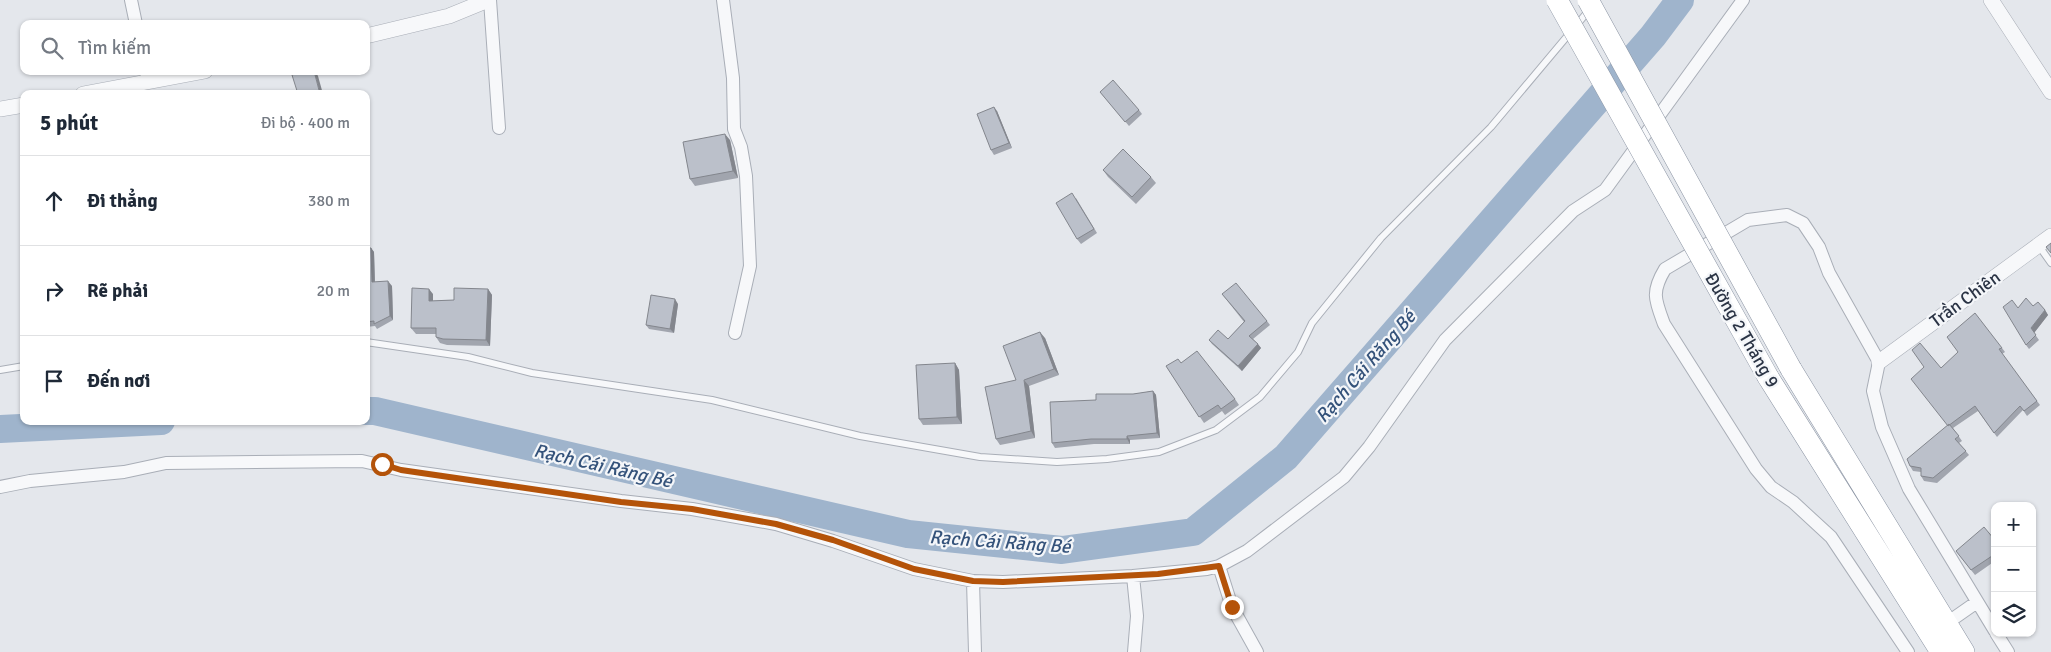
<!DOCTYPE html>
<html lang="vi">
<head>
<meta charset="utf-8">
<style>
	:root { --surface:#fff; --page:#f2f2f3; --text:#1f2937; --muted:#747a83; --line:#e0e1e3 }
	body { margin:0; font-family:Signika,sans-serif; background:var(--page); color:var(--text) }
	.controls { position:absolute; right:15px; bottom:15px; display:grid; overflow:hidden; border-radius:10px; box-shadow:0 1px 4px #0004 }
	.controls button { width:45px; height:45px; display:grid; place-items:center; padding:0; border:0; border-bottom:1px solid var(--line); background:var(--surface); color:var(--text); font:25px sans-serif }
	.stop { position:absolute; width:15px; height:15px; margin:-11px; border:4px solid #b45309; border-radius:50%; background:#fff }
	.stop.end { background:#b45309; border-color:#fff; box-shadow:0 1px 5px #0008 }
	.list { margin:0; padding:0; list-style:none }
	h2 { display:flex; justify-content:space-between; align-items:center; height:65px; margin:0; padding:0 20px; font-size:21px }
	h2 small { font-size:16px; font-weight:400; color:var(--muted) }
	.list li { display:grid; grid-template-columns:32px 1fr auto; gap:15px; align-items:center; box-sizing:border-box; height:90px; padding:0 20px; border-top:1px solid var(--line) }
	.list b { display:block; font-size:19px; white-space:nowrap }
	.list em { font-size:16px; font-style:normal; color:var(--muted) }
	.icon { flex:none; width:28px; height:28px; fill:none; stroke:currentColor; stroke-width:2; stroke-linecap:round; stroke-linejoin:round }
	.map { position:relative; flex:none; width:2051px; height:652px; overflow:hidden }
	.search { position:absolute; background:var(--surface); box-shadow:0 1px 4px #0004; left:20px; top:20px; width:350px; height:55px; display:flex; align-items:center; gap:12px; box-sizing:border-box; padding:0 18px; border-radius:10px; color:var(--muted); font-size:19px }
	.panel { position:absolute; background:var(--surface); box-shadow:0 1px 4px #0004; left:20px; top:90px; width:350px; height:335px; border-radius:10px }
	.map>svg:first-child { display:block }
</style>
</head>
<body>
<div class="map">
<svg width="2051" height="652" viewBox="0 0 2051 652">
	<rect width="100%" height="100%" fill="#e4e7ec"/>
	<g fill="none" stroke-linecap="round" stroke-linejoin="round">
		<path stroke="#9fb4cc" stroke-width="28" d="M 366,411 L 375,411 L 908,534 L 1062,550 L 1193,532 L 1286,457 L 1653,36 L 1680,0
			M 0,429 L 161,421"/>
		<g stroke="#a9aeb7" stroke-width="8">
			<path id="service" d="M 2039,246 L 2051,263
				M 366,342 L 468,357 L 532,373 L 712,400 L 860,436 L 980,457 L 1057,462 L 1107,459 L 1159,452 L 1216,430 L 1260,397 L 1298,352 L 1312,323 L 1381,238 L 1491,127 L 1590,9
				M 0,370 L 24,366"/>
		</g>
		<g stroke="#a9aeb7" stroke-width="14">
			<path id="minor" d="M 131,0 L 136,24
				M 490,0 L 499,128
				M 723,0 L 733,78 L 734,129 L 741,147 L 746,176 L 750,266 L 735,333
				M 146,71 L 148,82
				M 0,487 L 30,481 L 124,472 L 166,463 L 362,461 L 401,470 L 621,501 L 692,509 L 776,524 L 833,541 L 914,569 L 973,581 L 1003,582 L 1133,576 L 1207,569 L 1219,566 L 1247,551 L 1344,477 L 1369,447 L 1445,340 L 1573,211 L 1605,190 L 1743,0
				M 1219,566 L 1232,607 L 1257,652
				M 1133,576 L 1137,616 L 1134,652
				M 973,581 L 975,652
				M 1947,623 L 1977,602
				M 1996,633 L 2008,652
				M 1908,652 L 1831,537 L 1793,502 L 1771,487 L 1756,469 L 1664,324 C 1655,300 1651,292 1665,269 L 1748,220 L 1787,215 L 1803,223 L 1819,247 L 1829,273 L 1879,362 L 1873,391 L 1882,427 L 1909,489 L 1995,631"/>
		</g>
		<g stroke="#a9aeb7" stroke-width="16">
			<path id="tertiary" d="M 1991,0 L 2051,92
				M 366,36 L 449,16 L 488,0
				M 83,94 L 205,71
				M 0,109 L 24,105
				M 1879,362 L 2051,236"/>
		</g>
		<g stroke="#8b94a3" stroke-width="22">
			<path id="trunk" d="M 1791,369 L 1964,652
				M 1768,377 L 1941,652"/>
		</g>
		<use href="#service" stroke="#f7f8fa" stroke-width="6"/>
		<use href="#minor" stroke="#f7f8fa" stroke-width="12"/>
		<use href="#tertiary" stroke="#f7f8fa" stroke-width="15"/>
		<use href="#trunk" stroke="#fff" stroke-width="21"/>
		<g stroke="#8b94a3" stroke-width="22" stroke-linecap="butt">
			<path id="trunk-bridge" d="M 1557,0 L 1768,377
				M 1588,0 L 1791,369"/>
		</g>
		<use href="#trunk-bridge" stroke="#fff" stroke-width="21"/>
	</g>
	<path fill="#a1a5ae" d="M 1100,92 L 1139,110 L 1142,114 L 1129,126 Z
		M 997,111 L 1012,148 L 994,155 L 991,150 Z
		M 730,140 L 738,178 L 695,186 L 690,179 Z
		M 1103,170 L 1151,177 L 1156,183 L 1136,204 L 1108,177 Z
		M 1076,198 L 1097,233 L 1081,244 L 1077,239 Z
		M 366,248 L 371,248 L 374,252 L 375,282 L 392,286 L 393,320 L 377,329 L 375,326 L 366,327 Z
		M 488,289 L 492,295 L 490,346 L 447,345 L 440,343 L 436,337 L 436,334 L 416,334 L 411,328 L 433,294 L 433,301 L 454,300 Z
		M 1222,294 L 1267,321 L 1270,325 L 1253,339 L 1261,348 L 1242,371 L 1212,344 L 1209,340 L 1228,339 L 1244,322 Z
		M 678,304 L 674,333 L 649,329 L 646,325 Z
		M 2018,308 L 2045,310 L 2048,315 L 2034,333 L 2039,340 L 2029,349 L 2026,345 Z
		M 1045,338 L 1059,375 L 1029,386 L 1035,438 L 1000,445 L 996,439 Z
		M 2002,348 L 2005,352 L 2002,354 L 2040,405 L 2027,416 L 2023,410 L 1997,437 L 1978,411 L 1953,428 L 1962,441 L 1959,443 L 1969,455 L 1937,483 L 1924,481 L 1921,476 L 1921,472 L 1913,471 L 1910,466 L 1947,426 L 1941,368 Z
		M 955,363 L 959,370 L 962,424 L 923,425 L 919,419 Z
		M 1181,363 L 1235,399 L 1239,405 L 1225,415 L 1222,411 L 1204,423 L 1166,366 Z
		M 1153,391 L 1156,395 L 1160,438 L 1130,440 L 1130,444 L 1094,444 L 1055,448 L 1052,443 L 1096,400 Z
		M 1995,539 L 1995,561 L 1975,575 L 1956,551 Z"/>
	<path fill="#83868d" d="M 314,71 L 315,71 L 318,76 L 323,94 L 320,94 Z
		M 994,107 L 997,111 L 1012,148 L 1009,143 Z
		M 725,134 L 730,140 L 738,178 L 733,171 Z
		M 371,248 L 374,252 L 375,287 L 372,282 Z
		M 388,281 L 392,286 L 393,320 L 390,316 Z
		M 429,289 L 433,294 L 433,307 L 429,301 Z
		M 488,289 L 492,295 L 490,346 L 486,340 Z
		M 675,299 L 678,304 L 674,333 L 670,329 Z
		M 2045,310 L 2048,315 L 2034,333 L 2031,328 Z
		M 1040,332 L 1045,338 L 1059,375 L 1054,369 Z
		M 1258,344 L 1261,348 L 1242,371 L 1238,366 Z
		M 955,363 L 959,370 L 962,424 L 957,417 Z
		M 1024,380 L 1029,386 L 1035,438 L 1031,431 Z
		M 1153,391 L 1156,395 L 1160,438 L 1157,433 Z
		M 1127,436 L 1130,440 L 1130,444 L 1127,439 Z"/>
	<path fill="#bbc0ca" stroke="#83868d" d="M 305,71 L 314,71 L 320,94 L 298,94 L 292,75 Z
		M 1113,80 L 1139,110 L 1125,122 L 1100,92 Z
		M 994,107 L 1009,143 L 991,150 L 977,114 Z
		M 725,134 L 733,171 L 690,179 L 683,142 Z
		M 1123,149 L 1151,177 L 1132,197 L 1103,170 Z
		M 1072,193 L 1094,229 L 1077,239 L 1056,203 Z
		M 2051,243 L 2051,253 L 2046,247 Z
		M 366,248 L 371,248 L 372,282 L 388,281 L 390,316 L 374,324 L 374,321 L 366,322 Z
		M 1236,283 L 1267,321 L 1249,336 L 1258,344 L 1238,366 L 1209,340 L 1218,330 L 1228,339 L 1245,321 L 1222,294 Z
		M 412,288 L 429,289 L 429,301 L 454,300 L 454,288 L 488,289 L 486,340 L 443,339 L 436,337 L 436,328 L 411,328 Z
		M 651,295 L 675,299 L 670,329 L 646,325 Z
		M 2026,298 L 2033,306 L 2038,302 L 2045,310 L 2031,328 L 2036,335 L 2026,345 L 2003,307 L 2012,300 L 2018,308 Z
		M 1975,313 L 2002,348 L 1999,349 L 2037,401 L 2024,411 L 2020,406 L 1994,433 L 1975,406 L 1948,426 L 1911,379 L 1924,367 L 1912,350 L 1920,343 L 1941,368 L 1958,352 L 1947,337 Z
		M 1040,332 L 1054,369 L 1024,380 L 1031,431 L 996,439 L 985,387 L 1016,380 L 1003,346 Z
		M 1197,351 L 1235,399 L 1221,409 L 1218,405 L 1199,417 L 1166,366 L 1178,359 L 1181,363 Z
		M 955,363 L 957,417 L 919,419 L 916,365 Z
		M 1153,391 L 1157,433 L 1127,436 L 1127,439 L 1091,439 L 1052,443 L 1050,402 L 1096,400 L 1096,394 L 1133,394 Z
		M 1949,424 L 1959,436 L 1955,439 L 1966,451 L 1933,478 L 1921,476 L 1921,468 L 1910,466 L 1907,459 Z
		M 1984,527 L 1994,539 L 1995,539 L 1995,554 L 1971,570 L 1956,551 Z"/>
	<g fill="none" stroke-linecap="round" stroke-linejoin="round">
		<path stroke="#b45309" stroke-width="6" d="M 382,464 L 401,470 L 621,502 L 692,509 L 776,524 L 833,540 L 914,569 L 973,581 L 1003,582 L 1158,574 L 1219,566 L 1232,607"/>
	</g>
	<g text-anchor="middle" stroke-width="4.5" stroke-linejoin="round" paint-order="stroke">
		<g font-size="18" fill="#2b3445" stroke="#f4f6f9">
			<text transform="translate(1965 299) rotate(-36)" y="6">Trần Chiên</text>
			<text transform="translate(1742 330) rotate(60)" y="6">Đường 2 Tháng 9</text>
		</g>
		<g font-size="19" font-style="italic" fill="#34527a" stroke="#f4f6f9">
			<text transform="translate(1365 366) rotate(-49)" y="7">Rạch Cái Răng Bé</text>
			<text transform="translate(603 465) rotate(13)" y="7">Rạch Cái Răng Bé</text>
			<text transform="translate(1000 541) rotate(4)" y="7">Rạch Cái Răng Bé</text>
		</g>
	</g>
</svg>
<div class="controls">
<button>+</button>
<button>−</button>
<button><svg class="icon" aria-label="layers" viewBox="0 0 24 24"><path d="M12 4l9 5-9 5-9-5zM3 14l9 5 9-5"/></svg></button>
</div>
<div class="stop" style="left:382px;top:464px"></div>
<div class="stop end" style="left:1232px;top:607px"></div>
<div class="search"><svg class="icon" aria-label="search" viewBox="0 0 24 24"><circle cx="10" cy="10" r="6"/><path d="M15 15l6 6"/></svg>Tìm kiếm</div>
<section class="panel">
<h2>5 phút<small>Đi bộ · 400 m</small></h2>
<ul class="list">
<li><svg class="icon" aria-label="ahead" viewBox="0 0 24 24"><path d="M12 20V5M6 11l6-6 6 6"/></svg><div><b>Đi thẳng</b></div><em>380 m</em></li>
<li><svg class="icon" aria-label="right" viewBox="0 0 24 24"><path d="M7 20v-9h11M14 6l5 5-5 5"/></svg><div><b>Rẽ phải</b></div><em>20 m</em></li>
<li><svg class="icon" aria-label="arrive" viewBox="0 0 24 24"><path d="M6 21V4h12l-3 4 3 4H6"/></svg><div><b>Đến nơi</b></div></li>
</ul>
</section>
</div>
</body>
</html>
